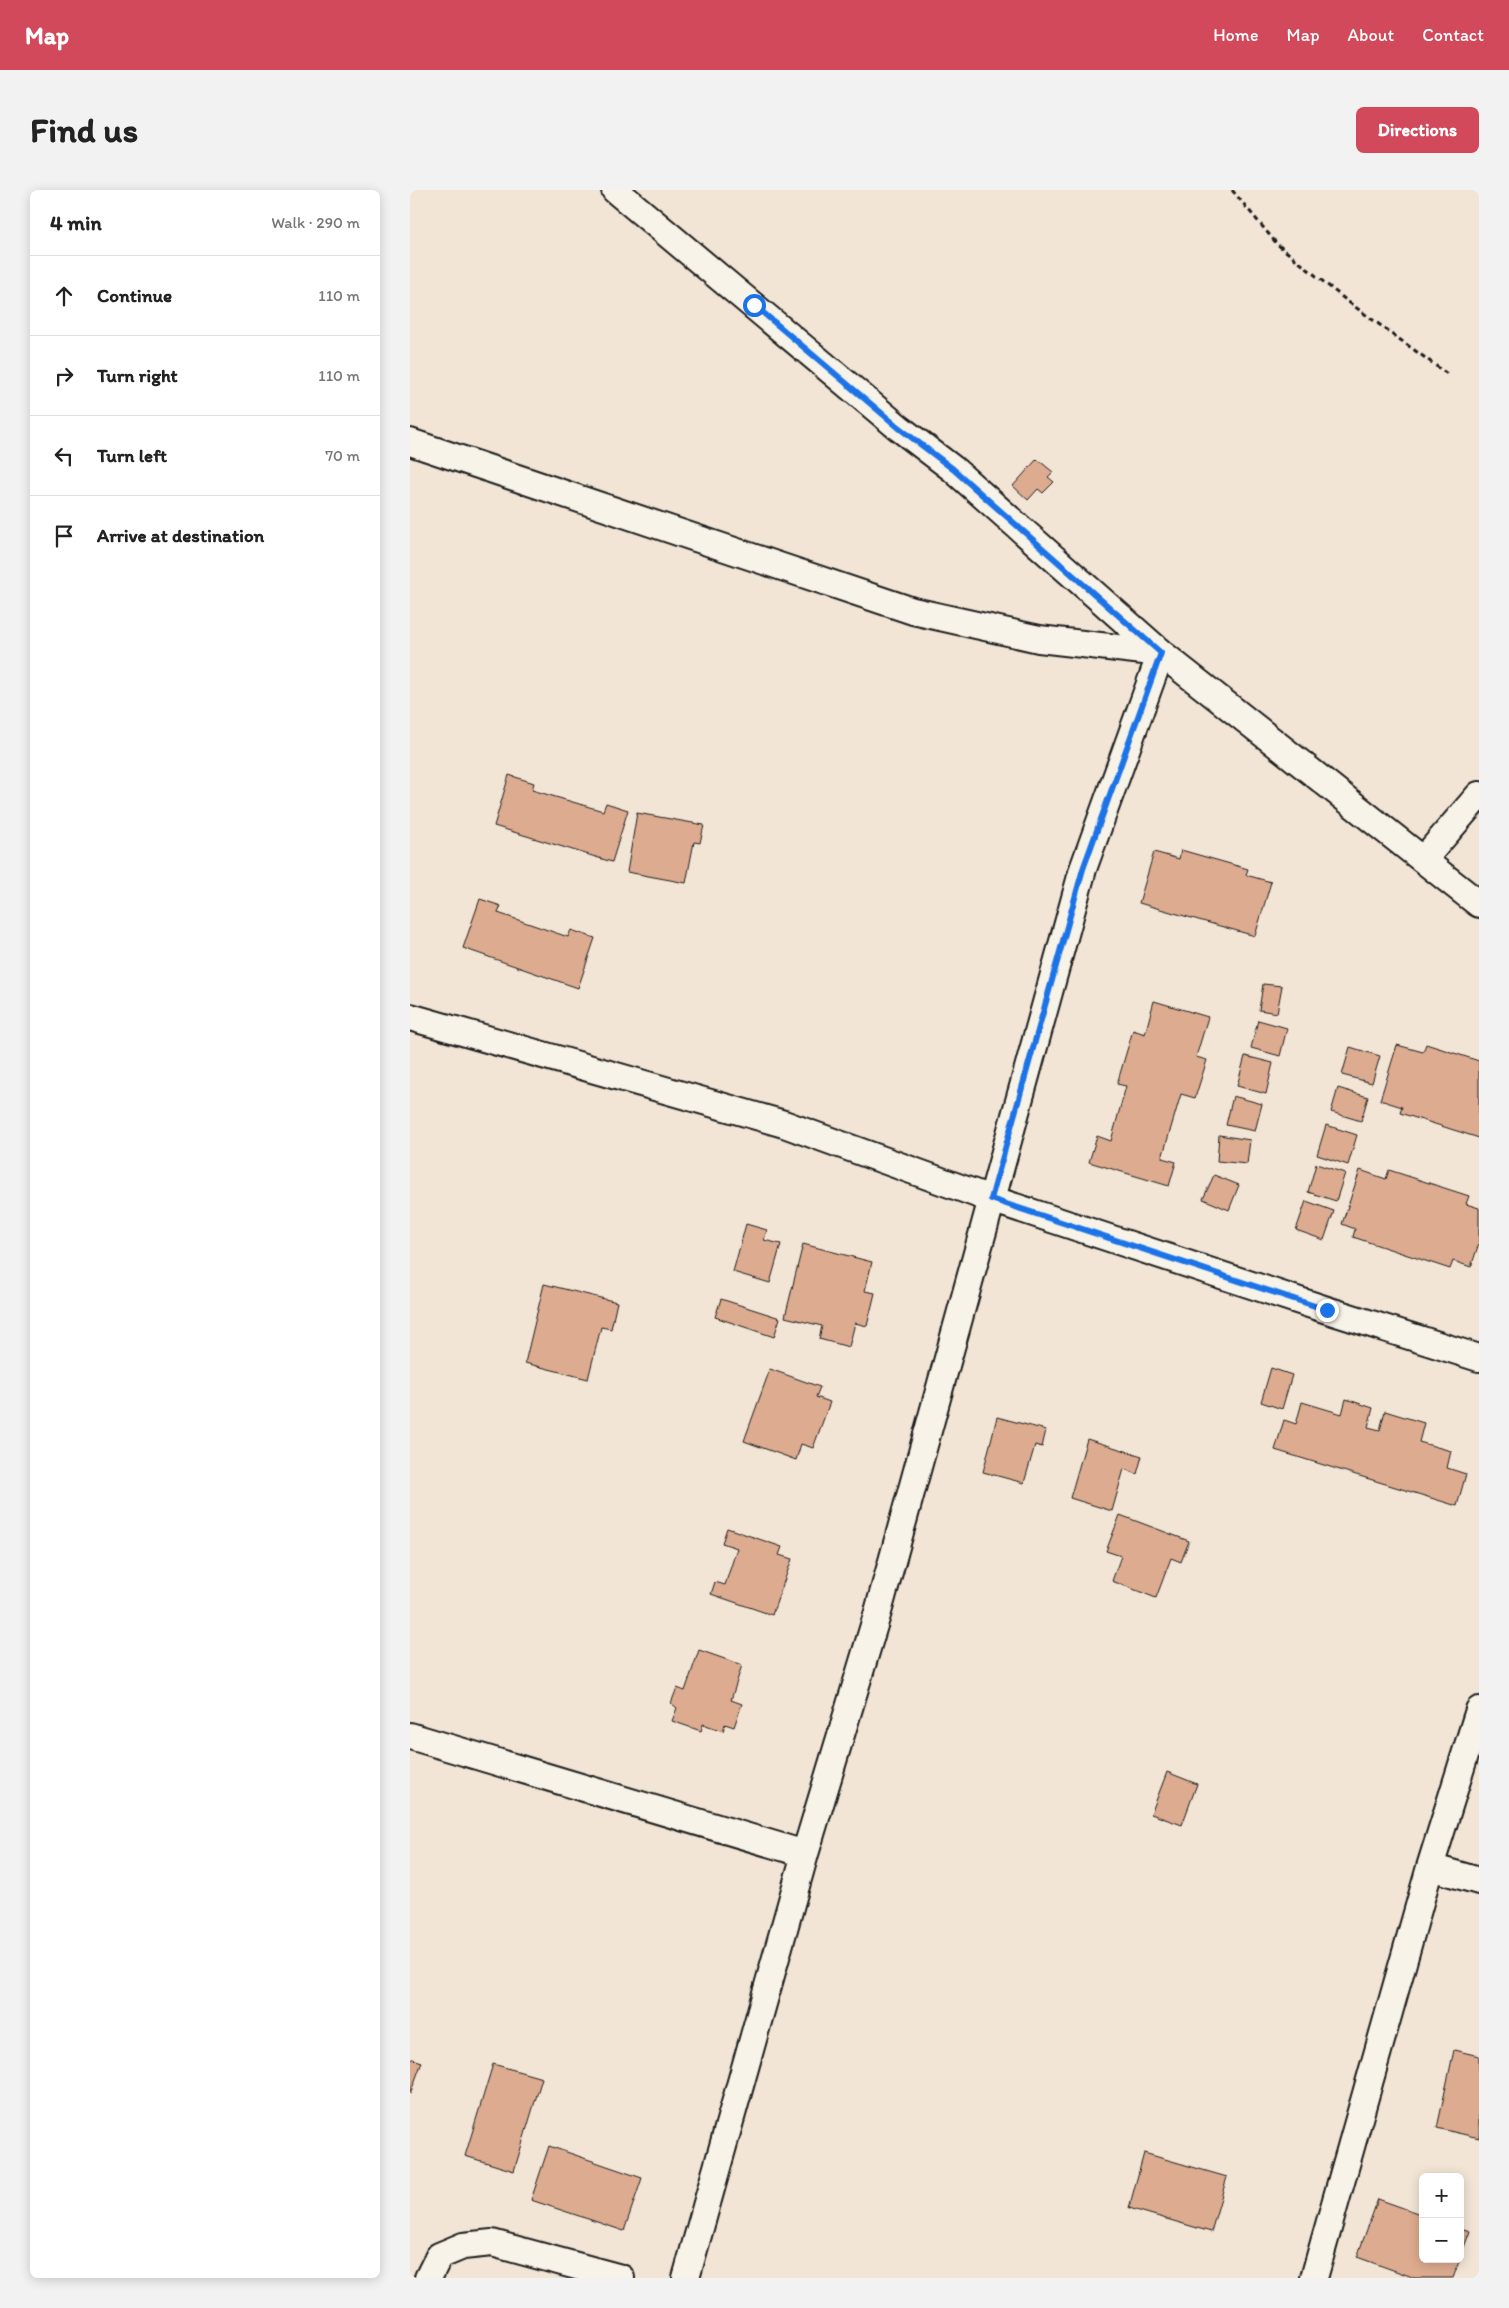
<!DOCTYPE html>
<html lang="en">
<head>
<meta charset="utf-8">
<style>
	:root { --surface:#fff; --page:#f2f2f2; --text:#222; --muted:#767676; --line:#e0e0e0; --accent:#d1495b }
	body { margin:0; font-family:Itim,sans-serif; background:var(--page); color:var(--text) }
	.controls { position:absolute; right:15px; bottom:15px; display:grid; overflow:hidden; border-radius:8px; box-shadow:0 2px 12px #0003 }
	.controls button { width:45px; height:45px; display:grid; place-items:center; padding:0; border:0; border-bottom:1px solid var(--line); background:var(--surface); color:var(--text); font:25px sans-serif }
	.stop { position:absolute; width:15px; height:15px; margin:-11px; border:4px solid #1a73e8; border-radius:50%; background:#fff }
	.stop.end { background:#1a73e8; border-color:#fff; box-shadow:0 1px 5px #0008 }
	.list { margin:0; padding:0; list-style:none }
	h2 { display:flex; justify-content:space-between; align-items:center; height:65px; margin:0; padding:0 20px; font-size:21px }
	h2 small { font-size:16px; font-weight:400; color:var(--muted) }
	.list li { display:grid; grid-template-columns:32px 1fr auto; gap:15px; align-items:center; box-sizing:border-box; height:80px; padding:0 20px; border-top:1px solid var(--line) }
	.list b { display:block; font-size:19px; white-space:nowrap }
	.list em { font-size:16px; font-style:normal; color:var(--muted) }
	.icon { flex:none; width:28px; height:28px; fill:none; stroke:currentColor; stroke-width:2; stroke-linecap:round; stroke-linejoin:round }
	.map { position:relative; flex:none; width:1069px; height:2088px; overflow:hidden; border-radius:8px }
	header { display:flex; align-items:center; gap:30px; box-sizing:border-box; height:70px; padding:0 25px; background:var(--accent); color:#fff }
	header strong { font-size:24px }
	nav { display:flex; gap:28px; margin-inline-start:auto; font-size:18px }
	.intro { display:flex; align-items:center; justify-content:space-between; box-sizing:border-box; height:120px; padding:0 30px }
	h1 { margin:0; font-size:35px }
	.button { padding:12px 22px; border-radius:8px; background:var(--accent); color:#fff; font-size:18px; font-weight:700 }
	main { display:flex; gap:30px; padding:0 30px }
	aside { flex:1; background:var(--surface); border-radius:8px; box-shadow:0 2px 12px #0003 }
	.map>svg:first-child { display:block }
</style>
</head>
<body>
<header>
<strong>Map</strong>
<nav><a>Home</a><a>Map</a><a>About</a><a>Contact</a></nav>
</header>
<div class="intro"><h1>Find us</h1><a class="button">Directions</a></div>
<main>
<aside>
<h2>4 min<small>Walk · 290 m</small></h2>
<ul class="list">
<li><svg class="icon" aria-label="ahead" viewBox="0 0 24 24"><path d="M12 20V5M6 11l6-6 6 6"/></svg><div><b>Continue</b></div><em>110 m</em></li>
<li><svg class="icon" aria-label="right" viewBox="0 0 24 24"><path d="M7 20v-9h11M14 6l5 5-5 5"/></svg><div><b>Turn right</b></div><em>110 m</em></li>
<li><svg class="icon" aria-label="left" viewBox="0 0 24 24"><path d="M17 20v-9H6M10 6l-5 5 5 5"/></svg><div><b>Turn left</b></div><em>70 m</em></li>
<li><svg class="icon" aria-label="arrive" viewBox="0 0 24 24"><path d="M6 21V4h12l-3 4 3 4H6"/></svg><div><b>Arrive at destination</b></div></li>
</ul>
</aside>
<div class="map">
<svg width="1069" height="2088" viewBox="0 0 1069 2088">
	<rect width="100%" height="100%" fill="#f2e5d6"/>
	<filter id="ink" filterUnits="userSpaceOnUse"><feTurbulence type="fractalNoise" baseFrequency=".02" numOctaves="2"/><feDisplacementMap in="SourceGraphic" scale="10" xChannelSelector="R" yChannelSelector="G"/><feConvolveMatrix kernelMatrix="1 2 1 2 8 2 1 2 1" color-interpolation-filters="sRGB"/></filter>
	<g filter="url(#ink)">
		<path fill="#ddab8f" stroke="#1c1c1c" d="M 627,269 L 643,282 L 638,287 L 644,292 L 633,303 L 628,299 L 618,310 L 603,296 Z
			M 99,585 L 124,593 L 122,600 L 193,621 L 196,613 L 218,620 L 202,672 L 84,636 Z
			M 227,623 L 294,635 L 290,653 L 284,652 L 276,693 L 217,682 Z
			M 771,660 L 838,679 L 836,685 L 861,692 L 845,746 L 729,713 L 744,662 L 769,669 Z
			M 70,709 L 91,716 L 88,723 L 158,747 L 161,740 L 185,748 L 168,798 L 53,758 Z
			M 853,794 L 872,796 L 867,823 L 849,820 Z
			M 744,811 L 798,827 L 786,867 L 797,870 L 785,908 L 771,904 L 752,968 L 766,972 L 759,996 L 679,972 L 687,946 L 701,951 L 716,896 L 707,894 L 723,840 L 735,844 Z
			M 848,830 L 877,838 L 870,866 L 841,858 Z
			M 1016,854 L 1069,871 L 1069,948 L 990,923 L 992,917 L 970,910 L 987,855 L 1013,862 Z
			M 940,857 L 970,866 L 962,893 L 932,885 Z
			M 835,866 L 863,873 L 856,904 L 827,896 Z
			M 928,898 L 958,907 L 951,931 L 921,922 Z
			M 823,906 L 852,914 L 845,941 L 816,935 Z
			M 916,935 L 947,945 L 938,975 L 907,965 Z
			M 809,945 L 840,950 L 837,974 L 807,971 Z
			M 906,974 L 935,983 L 926,1011 L 898,1002 Z
			M 950,980 L 976,989 L 979,980 L 1059,1006 L 1056,1014 L 1069,1018 L 1069,1053 L 1061,1077 L 1043,1071 L 1040,1079 L 943,1047 L 945,1039 L 932,1034 Z
			M 804,985 L 829,995 L 819,1020 L 793,1009 Z
			M 896,1011 L 924,1021 L 914,1050 L 886,1040 Z
			M 336,1034 L 357,1040 L 354,1050 L 371,1054 L 360,1093 L 323,1082 Z
			M 393,1054 L 462,1072 L 455,1101 L 465,1103 L 457,1136 L 445,1133 L 439,1157 L 409,1149 L 412,1136 L 375,1127 Z
			M 134,1094 L 207,1112 L 201,1139 L 191,1137 L 178,1189 L 115,1173 Z
			M 311,1109 L 370,1128 L 364,1147 L 305,1127 Z
			M 861,1178 L 882,1185 L 872,1219 L 851,1212 Z
			M 360,1179 L 410,1197 L 406,1207 L 420,1212 L 403,1258 L 391,1254 L 386,1270 L 334,1251 Z
			M 936,1209 L 963,1218 L 958,1237 L 970,1240 L 975,1221 L 1014,1233 L 1009,1252 L 1041,1261 L 1037,1278 L 1056,1284 L 1047,1316 L 865,1260 L 874,1230 L 886,1234 L 892,1212 L 932,1224 Z
			M 587,1227 L 636,1240 L 632,1257 L 625,1255 L 614,1293 L 573,1282 Z
			M 677,1249 L 732,1266 L 727,1284 L 714,1279 L 702,1321 L 660,1308 Z
			M 710,1325 L 779,1351 L 771,1372 L 761,1368 L 746,1408 L 702,1391 L 711,1366 L 696,1361 Z
			M 317,1338 L 372,1357 L 369,1365 L 382,1369 L 362,1425 L 301,1404 L 305,1392 L 315,1395 L 327,1358 L 312,1353 Z
			M 289,1460 L 332,1475 L 321,1510 L 332,1514 L 324,1537 L 315,1534 L 313,1541 L 293,1534 L 291,1541 L 262,1531 L 267,1518 L 261,1513 L 267,1498 L 275,1501 Z
			M 757,1582 L 787,1594 L 772,1635 L 741,1624 Z
			M 1044,1860 L 1069,1866 L 1069,1948 L 1027,1938 Z
			M 0,1868 L 12,1872 L 0,1904 Z
			M 83,1874 L 132,1888 L 104,1981 L 55,1966 Z
			M 139,1956 L 232,1988 L 214,2041 L 121,2010 Z
			M 734,1963 L 817,1987 L 801,2042 L 719,2018 Z
			M 968,2009 L 1013,2025 L 1013,2069 L 1050,2069 L 1043,2088 L 1005,2088 L 947,2067 Z
			M 1050,2038 L 1060,2041 L 1050,2068 Z"/>
		<g fill="none" stroke-linecap="round" stroke-linejoin="round">
			<g stroke="#1c1c1c" stroke-width="30">
				<path id="street" d="M 205,0 L 488,237 L 543,279 L 751,463 L 1069,714
					M 0,252 L 503,421 L 629,449 L 751,463 L 673,679 L 468,1422 L 395,1664 L 276,2088
					M 1013,670 L 1069,605
					M 0,827 L 374,934 L 581,1009 L 917,1120 L 1069,1168
					M 0,1546 L 395,1664
					M 1020,1677 L 1069,1691
					M 18,2088 L 29,2066 L 53,2056 L 82,2053 L 211,2088
					M 904,2088 L 1020,1677 L 1069,1520"/>
			</g>
			<path stroke="#1c1c1c" stroke-width="3" stroke-dasharray="5 4" stroke-linecap="butt" d="M 822,0 L 867,54 L 937,111 L 1040,186"/>
			<use href="#street" stroke="#f7f3e8" stroke-width="26"/>
		</g>
	</g>
	<g fill="none" stroke-linecap="round" stroke-linejoin="round" filter="url(#ink)">
		<path stroke="#1a73e8" stroke-width="6" d="M 344,115 L 488,237 L 543,279 L 751,463 L 673,679 L 581,1009 L 917,1120"/>
	</g>
</svg>
<div class="controls">
<button>+</button>
<button>−</button>
</div>
<div class="stop" style="left:344px;top:115px"></div>
<div class="stop end" style="left:917px;top:1120px"></div>
</div>
</main>
</body>
</html>
